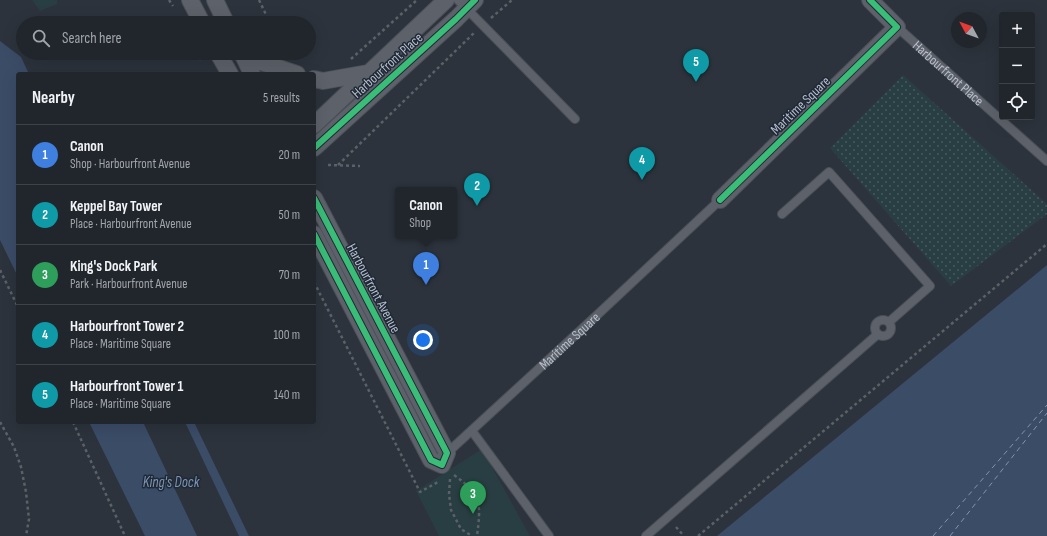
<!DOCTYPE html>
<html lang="en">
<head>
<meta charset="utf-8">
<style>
	:root { --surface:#21262d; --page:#2d3239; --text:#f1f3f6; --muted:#a2a5aa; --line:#3e4349; --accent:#b45309 }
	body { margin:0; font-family:"Sofia Sans Condensed",sans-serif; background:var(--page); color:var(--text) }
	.controls { position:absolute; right:12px; top:12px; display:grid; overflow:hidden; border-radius:4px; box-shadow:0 4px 16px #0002 }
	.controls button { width:36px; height:36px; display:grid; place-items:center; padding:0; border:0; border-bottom:1px solid var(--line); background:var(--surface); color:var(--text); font:20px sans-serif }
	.compass { position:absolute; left:951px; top:12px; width:36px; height:36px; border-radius:50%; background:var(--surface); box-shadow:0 4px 16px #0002; rotate:311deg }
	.you { position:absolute; left:423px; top:340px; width:14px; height:14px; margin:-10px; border:3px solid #fff; border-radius:50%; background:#1a73e8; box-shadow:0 0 0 6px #1a73e833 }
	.badge { display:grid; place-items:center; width:26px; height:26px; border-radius:50%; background:var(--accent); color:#fff; font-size:13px; font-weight:700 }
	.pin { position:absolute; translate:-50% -33px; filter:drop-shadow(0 1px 2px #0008) }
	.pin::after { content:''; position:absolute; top:21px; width:14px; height:12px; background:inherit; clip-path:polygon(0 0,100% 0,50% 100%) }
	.popup { position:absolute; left:395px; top:187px; width:62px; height:52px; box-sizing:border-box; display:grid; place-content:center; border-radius:4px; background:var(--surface); filter:drop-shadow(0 1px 3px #0005); font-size:13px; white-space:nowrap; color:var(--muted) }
	.popup b { font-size:15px; color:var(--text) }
	.popup::after { content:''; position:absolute; left:50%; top:100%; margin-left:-8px; border:8px solid transparent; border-top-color:var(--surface) }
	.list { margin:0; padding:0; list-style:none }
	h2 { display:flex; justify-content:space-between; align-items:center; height:52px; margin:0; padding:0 16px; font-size:17px }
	h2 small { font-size:13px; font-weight:400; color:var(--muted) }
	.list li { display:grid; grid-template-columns:26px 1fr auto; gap:12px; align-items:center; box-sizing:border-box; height:60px; padding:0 16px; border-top:1px solid var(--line) }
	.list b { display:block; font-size:15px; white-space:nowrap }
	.list p { margin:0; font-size:13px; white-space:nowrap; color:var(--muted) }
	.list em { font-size:13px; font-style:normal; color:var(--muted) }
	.icon { flex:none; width:22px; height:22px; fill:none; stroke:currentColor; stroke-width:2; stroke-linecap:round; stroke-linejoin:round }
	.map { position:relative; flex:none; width:1047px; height:536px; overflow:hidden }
	.search { position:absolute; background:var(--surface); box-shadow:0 4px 16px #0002; left:16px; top:16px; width:300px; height:44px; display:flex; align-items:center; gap:10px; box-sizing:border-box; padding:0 14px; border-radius:22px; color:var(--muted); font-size:15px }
	.panel { position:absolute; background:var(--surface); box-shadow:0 4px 16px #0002; left:16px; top:72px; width:300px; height:352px; border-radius:4px }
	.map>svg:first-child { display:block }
</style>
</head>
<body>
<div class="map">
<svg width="1047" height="536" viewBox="0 0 1047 536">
	<defs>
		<pattern id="grass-dots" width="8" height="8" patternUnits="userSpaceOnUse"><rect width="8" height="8" fill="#293e42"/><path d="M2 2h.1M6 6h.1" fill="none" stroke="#46585c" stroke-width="1.8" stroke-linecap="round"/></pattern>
	</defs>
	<rect width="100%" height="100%" fill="#2c333c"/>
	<path fill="url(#grass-dots)" d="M 903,75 L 1047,204 L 1047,214 L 951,286 L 830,148 Z"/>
	<path fill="#293e42" d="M 32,0 L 57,0 L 57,4 L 40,11 Z
		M 482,449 L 530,536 L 439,536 L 416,491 Z"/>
	<path fill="#3b4c67" d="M 0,41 L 21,57 L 29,74 L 18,74 L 18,277 L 0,240 Z
		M 1047,265 L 1047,536 L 717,536 Z
		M 89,422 L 194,422 L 249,536 L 145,536 Z"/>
	<path fill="#2c333c" d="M 143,422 L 185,422 L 239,536 L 197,536 Z"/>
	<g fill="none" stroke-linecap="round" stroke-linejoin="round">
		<path stroke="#7f95b3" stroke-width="1" stroke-dasharray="5 4" stroke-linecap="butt" d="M 933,536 L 1047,405
			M 950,536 L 1047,413"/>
		<g stroke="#4b4f56" stroke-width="10">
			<g id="lane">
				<path d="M 458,0 L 575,119"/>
				<path id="s1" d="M 897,27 L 1047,161"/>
				<path d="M 782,214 L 829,172 L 930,286 L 889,322"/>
				<circle cx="883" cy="328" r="8"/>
				<path d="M 472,431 L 549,536"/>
				<path id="s2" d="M 447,453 L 595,317 L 720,200"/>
				<path d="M 646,536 L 878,334"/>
			</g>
		</g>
		<g stroke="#4b4f56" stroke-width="18">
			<path id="street" d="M 190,0 L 202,23
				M 215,0 L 226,23
				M 218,53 L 230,74
				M 242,53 L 252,74
				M 243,56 L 297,74
				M 314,79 L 323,81 L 368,73
				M 314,125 L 446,0
				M 314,148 L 456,19 L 475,0
				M 314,198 L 447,453 L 442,465 L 431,460 L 314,234
				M 720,200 L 897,27 L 870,0"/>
		</g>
		<path stroke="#5b6166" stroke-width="2.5" stroke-dasharray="3 3" stroke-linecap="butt" d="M 169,0 L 173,6
			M 259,0 L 270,23
			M 491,18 L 512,0
			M 198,53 L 201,60
			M 351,59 L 417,0
			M 328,165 L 360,166
			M 338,165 L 474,33
			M 0,270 L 18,307
			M 314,282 L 420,492 L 438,482
			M 0,422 L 14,447 L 21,467 L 26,492 L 29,519 L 26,536
			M 73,422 L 125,536
			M 454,475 C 482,495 481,504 477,536
			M 450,479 L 449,494 L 451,510 L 461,529 L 472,536
			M 676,527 L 684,536
			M 698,536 L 1047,244"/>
		<use href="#lane" stroke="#5d626a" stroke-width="8"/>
		<use href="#street" stroke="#5d626a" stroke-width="16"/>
		<g stroke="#1f2937" stroke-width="8">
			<path id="cycleway" d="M 314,148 L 456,19 L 475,0
				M 314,198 L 447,453 L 442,465 L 431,460 L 314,234
				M 720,200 L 897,27 L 870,0"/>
		</g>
		<use href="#cycleway" stroke="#3abd76" stroke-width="6"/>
	</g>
	<g text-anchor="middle" stroke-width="3" stroke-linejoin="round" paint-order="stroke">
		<g font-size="14" fill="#b8bfcc" stroke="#1f2937">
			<text transform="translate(387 65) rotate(-42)" y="5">Harbourfront Place</text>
			<text dy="5" stroke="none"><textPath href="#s1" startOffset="69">Harbourfront Place</textPath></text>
			<text transform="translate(800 105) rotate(-44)" y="5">Maritime Square</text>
			<text transform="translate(374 288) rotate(62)" y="5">Harbourfront Avenue</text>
			<text dy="5" stroke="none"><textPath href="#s2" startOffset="166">Maritime Square</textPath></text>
		</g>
		<g font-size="15" font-style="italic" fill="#7f95b3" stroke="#1f2937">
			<text x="171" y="487">King's Dock</text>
		</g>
	</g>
</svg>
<div class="controls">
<button>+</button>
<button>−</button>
<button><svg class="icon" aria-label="locate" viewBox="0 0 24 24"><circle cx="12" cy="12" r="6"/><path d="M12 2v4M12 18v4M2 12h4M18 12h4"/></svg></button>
</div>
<svg class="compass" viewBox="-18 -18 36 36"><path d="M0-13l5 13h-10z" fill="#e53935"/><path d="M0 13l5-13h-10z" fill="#a2a5aa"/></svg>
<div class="you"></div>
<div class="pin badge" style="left:426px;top:285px;background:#3f7fe0">1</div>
<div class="popup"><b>Canon</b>Shop</div>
<div class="pin badge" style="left:477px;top:206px;background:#0f9aa8">2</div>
<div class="pin badge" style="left:473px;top:514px;background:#2e9e5b">3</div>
<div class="pin badge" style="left:642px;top:180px;background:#0f9aa8">4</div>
<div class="pin badge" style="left:696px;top:82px;background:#0f9aa8">5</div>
<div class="search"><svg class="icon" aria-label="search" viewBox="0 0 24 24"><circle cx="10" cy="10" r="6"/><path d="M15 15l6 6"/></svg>Search here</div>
<section class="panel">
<h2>Nearby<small>5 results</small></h2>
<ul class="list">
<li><span class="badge" style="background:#3f7fe0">1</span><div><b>Canon</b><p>Shop · Harbourfront Avenue</p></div><em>20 m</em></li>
<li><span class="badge" style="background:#0f9aa8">2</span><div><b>Keppel Bay Tower</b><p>Place · Harbourfront Avenue</p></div><em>50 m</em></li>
<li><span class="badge" style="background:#2e9e5b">3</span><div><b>King's Dock Park</b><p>Park · Harbourfront Avenue</p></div><em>70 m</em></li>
<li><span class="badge" style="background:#0f9aa8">4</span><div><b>Harbourfront Tower 2</b><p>Place · Maritime Square</p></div><em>100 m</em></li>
<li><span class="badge" style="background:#0f9aa8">5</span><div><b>Harbourfront Tower 1</b><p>Place · Maritime Square</p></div><em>140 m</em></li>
</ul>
</section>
</div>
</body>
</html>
